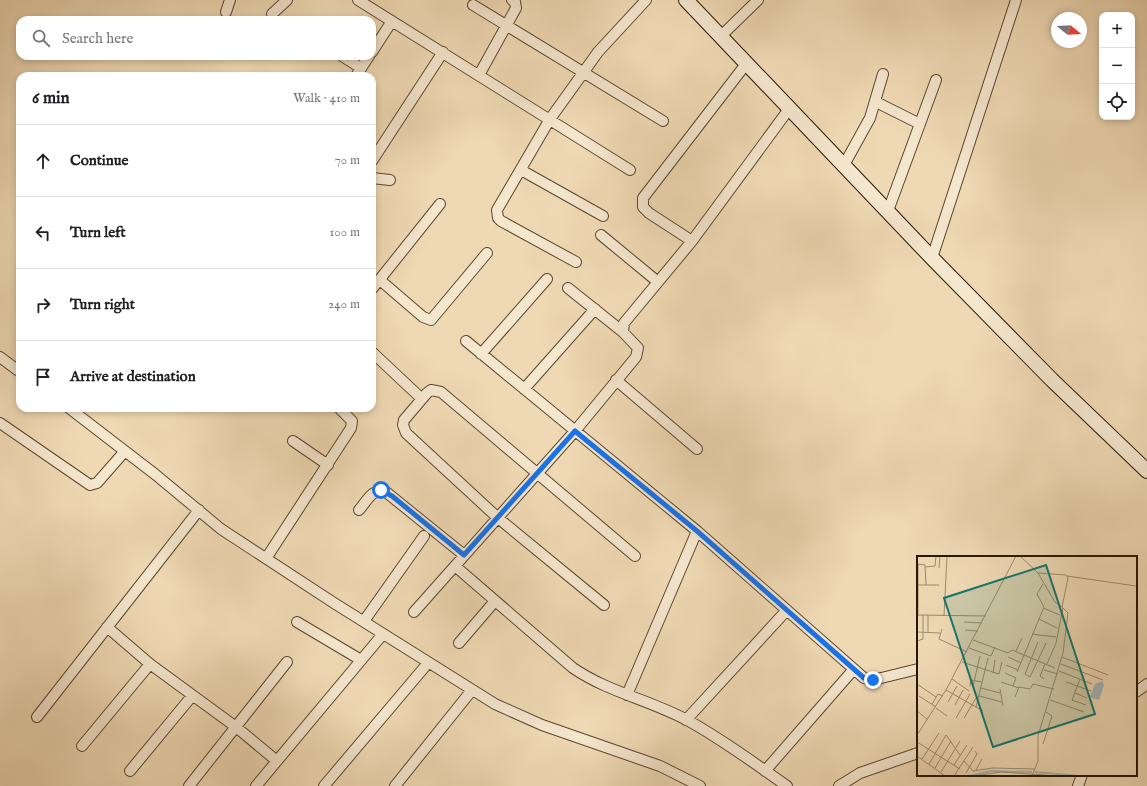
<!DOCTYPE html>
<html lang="en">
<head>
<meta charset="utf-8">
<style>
	:root { --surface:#fff; --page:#f6f6f6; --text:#202124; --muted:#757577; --line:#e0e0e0 }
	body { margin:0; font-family:"IM FELL English",serif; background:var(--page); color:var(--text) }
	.controls { position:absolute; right:12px; top:12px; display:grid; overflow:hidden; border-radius:8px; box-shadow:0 2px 6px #0003 }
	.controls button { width:36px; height:36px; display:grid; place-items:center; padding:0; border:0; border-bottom:1px solid var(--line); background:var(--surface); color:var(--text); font:20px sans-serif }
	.compass { position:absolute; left:1051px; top:12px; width:36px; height:36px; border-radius:50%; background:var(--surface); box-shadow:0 2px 6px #0003; rotate:108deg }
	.stop { position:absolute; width:12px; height:12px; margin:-9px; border:3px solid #1a73e8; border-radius:50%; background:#fff }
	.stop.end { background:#1a73e8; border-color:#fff; box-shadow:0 1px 4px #0008 }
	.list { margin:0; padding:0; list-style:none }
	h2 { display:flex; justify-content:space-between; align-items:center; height:52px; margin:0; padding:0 16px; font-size:17px }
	h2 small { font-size:13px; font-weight:400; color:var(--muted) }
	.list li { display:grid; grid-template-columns:26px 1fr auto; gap:12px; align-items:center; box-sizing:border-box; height:72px; padding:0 16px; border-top:1px solid var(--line) }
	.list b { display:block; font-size:15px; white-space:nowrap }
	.list em { font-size:13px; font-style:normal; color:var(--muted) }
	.icon { flex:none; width:22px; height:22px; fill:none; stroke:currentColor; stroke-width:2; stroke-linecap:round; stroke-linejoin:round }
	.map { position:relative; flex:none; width:1147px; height:786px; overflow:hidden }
	.search { position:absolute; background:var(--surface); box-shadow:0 2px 6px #0003; left:16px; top:16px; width:360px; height:44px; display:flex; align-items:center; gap:10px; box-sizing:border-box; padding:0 14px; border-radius:12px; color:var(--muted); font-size:15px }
	.panel { position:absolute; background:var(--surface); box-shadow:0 2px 6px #0003; left:16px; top:72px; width:360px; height:340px; border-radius:12px }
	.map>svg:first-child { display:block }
</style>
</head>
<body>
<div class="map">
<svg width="1147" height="786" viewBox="0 0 1147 786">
	<rect width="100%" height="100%" fill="#efd9b4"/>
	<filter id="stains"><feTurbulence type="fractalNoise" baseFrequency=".005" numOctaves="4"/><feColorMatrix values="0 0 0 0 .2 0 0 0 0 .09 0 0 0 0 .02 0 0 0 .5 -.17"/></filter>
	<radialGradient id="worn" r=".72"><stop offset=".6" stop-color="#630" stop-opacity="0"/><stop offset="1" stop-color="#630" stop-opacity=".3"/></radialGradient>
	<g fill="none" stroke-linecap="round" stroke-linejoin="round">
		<g stroke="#5a472d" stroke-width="12">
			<path id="street" d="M 358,0 L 630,170
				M 473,5 L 663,121
				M 226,12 L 230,0
				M 272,14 L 287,0
				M 720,37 L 758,0
				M 372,52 L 392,21
				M 342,56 L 361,68
				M 479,75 L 516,8 L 515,2 L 512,0
				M 356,76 L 369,56
				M 876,102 L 920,124
				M 372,161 L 443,52
				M 844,165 L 870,118 L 883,74
				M 521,170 L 603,216
				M 372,178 L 390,180
				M 888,211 L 936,80
				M 601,235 L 658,282
				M 692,241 L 649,213 L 643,207 L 643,198 L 746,64
				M 932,258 L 1016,0
				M 576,262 L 501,221 L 498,218 L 497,210 L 550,119 L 583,73 L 598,52 L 646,0
				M 380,280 L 423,317 L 431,320 L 487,253
				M 568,288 L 623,332
				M 372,289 L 440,204
				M 466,341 L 697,531 L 864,678 L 873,680 L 918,669
				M 372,352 L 422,399
				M 481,354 L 547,279
				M 0,357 L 20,372
				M 616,380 L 697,449
				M 524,389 L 595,309
				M 69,408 L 156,475 L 221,529 L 334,603 L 495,704 L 542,725 L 660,766 L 700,786
				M 0,423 L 90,485 L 97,483 L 125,451
				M 293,441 L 328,465
				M 359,510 C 367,501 373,487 386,492 L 464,555
				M 267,557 L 351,428 L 352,421 L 339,408
				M 455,566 L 573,668 C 608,692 650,700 687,720 C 722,739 754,763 787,786
				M 604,605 L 498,518 L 406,433 L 403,425 L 404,420 L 427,393 L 431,390 L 441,392 L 635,556
				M 414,612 L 575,431 L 636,357 L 638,348 L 623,332 L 624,323 L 692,241 L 789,109
				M 364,621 L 424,536
				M 297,622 L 361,660
				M 107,627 L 150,664
				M 459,643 L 495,601
				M 1136,692 L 1147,684
				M 627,695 L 697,531
				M 37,717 L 199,510
				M 686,720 L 787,610
				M 82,746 L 150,664 L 236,727 L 277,761
				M 130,771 L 192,696
				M 765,771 L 854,669
				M 189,786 L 287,662
				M 256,786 L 383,634
				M 324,786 L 428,663
				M 395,786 L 472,690
				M 839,786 L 860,773 L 918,753
				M 1078,786 L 1082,775"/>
		</g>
		<g stroke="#281600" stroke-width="16">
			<path id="secondary" d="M 686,0 L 932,258 L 1052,380 L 1147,471"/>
		</g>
		<use href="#street" stroke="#f5e6ce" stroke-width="10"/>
		<use href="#secondary" stroke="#f5e6ce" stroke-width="14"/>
	</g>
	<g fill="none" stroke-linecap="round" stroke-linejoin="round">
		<path stroke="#1a73e8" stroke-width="5" d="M 381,490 L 392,496 L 464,555 L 575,431 L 697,531 L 864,678 L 873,680"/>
	</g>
	<g transform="translate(917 556)">
		<rect width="220" height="220" fill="#efd9b4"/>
		<path d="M 185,125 L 187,129 L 182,144 L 173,141 L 178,128 Z" fill="#a0b7b9"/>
		<path fill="none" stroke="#a0b7b9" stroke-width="2" d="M 118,216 L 162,220M 53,220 L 74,215 L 115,216"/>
		<path fill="none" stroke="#9f8b6c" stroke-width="1" d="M 103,0 L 121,17 L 149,19 L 151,22 L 145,51 L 151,57 L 146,97 L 121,180 L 121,205 L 115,220M 1,8 L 1,59M 1,8 L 8,9 L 9,29M 8,11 L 18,10 L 19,0M 22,12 L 23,0M 121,17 L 138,46 L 145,51M 150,20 L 219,30M 0,29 L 22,29M 126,52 L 143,59M 0,59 L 69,60M 11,59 L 11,76M 27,60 L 30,0M 122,63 L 140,72M 47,66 L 65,67M 25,73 L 22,83 L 50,96M 48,74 L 61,75M 0,76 L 23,77M 115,78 L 139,81M 56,84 L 91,97 L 95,94 L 138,112M 0,85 L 6,83 L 6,59M 121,86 L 108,118 L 113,121 L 129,87M 52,92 L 74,100 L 78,91M 99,95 L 105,82M 91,101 L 104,107M 145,101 L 191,119M 45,106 L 82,118 L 85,106M 130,108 L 139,87 L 146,52M 144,108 L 186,124M 89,109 L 101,114M 127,114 L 141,118M 142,115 L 175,128M 100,116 L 127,51 L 120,38 L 126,28M 76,117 L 78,104M 88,117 L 99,122 L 96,130M 35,123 L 52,135M 127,123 L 123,120 L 128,108M 163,123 L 155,144 L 169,149M 84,126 L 102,132M 149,126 L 174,135M 0,128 L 19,141M 53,130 L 54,124 L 65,126M 56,130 L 63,100M 64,132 L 83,137M 83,133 L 86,150M 29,134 L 66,155M 158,137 L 170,142M 2,140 L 19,151M 62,140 L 85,146M 98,141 L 102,131 L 113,133 L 116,128 L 137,133M 133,144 L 167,156M 31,146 L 40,130M 15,148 L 21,138 L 26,140M 38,149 L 46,134M 59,151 L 71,102M 19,152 L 30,160M 0,155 L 10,163M 39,162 L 53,138M 47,162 L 59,142M 0,179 L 29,134 L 99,0M 0,186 L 43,213M 126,188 L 135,160 L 129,156M 0,200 L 28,220M 5,203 L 22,177M 47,205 L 56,215 L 76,212 L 117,213M 12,208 L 29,179 L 43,199M 37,209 L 50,189M 18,212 L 34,185M 59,214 L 65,203M 24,216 L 43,185M 49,217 L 60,198 L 58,195M 37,220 L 56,191M 57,220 L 84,216 L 141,220"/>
		<path fill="#0f766e" fill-opacity="0.15" stroke="#0f766e" stroke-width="2" d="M 129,9 L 178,158 L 76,191 L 27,42 Z"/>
		<rect width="220" height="220" fill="none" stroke="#281600" stroke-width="2"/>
	</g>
	<rect width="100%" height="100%" filter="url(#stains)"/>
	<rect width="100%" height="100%" fill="url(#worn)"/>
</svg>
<div class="controls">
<button>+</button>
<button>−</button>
<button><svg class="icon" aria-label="locate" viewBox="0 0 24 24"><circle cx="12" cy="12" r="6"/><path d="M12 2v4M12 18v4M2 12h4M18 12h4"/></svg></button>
</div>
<svg class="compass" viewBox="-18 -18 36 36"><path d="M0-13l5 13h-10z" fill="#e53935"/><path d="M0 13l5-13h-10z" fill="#757577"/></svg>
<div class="stop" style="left:381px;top:490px"></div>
<div class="stop end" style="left:873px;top:680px"></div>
<div class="search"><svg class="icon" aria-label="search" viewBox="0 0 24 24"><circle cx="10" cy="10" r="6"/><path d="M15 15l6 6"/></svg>Search here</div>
<section class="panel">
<h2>6 min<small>Walk · 410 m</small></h2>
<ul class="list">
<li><svg class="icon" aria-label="ahead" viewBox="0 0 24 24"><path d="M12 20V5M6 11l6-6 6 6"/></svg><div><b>Continue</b></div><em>70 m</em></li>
<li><svg class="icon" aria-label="left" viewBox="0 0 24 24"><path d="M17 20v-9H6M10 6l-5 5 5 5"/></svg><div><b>Turn left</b></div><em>100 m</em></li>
<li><svg class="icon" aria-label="right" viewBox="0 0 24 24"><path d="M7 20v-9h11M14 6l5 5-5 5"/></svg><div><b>Turn right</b></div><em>240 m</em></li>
<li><svg class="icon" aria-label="arrive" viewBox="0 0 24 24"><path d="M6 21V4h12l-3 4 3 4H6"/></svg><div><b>Arrive at destination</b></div></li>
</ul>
</section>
</div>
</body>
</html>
